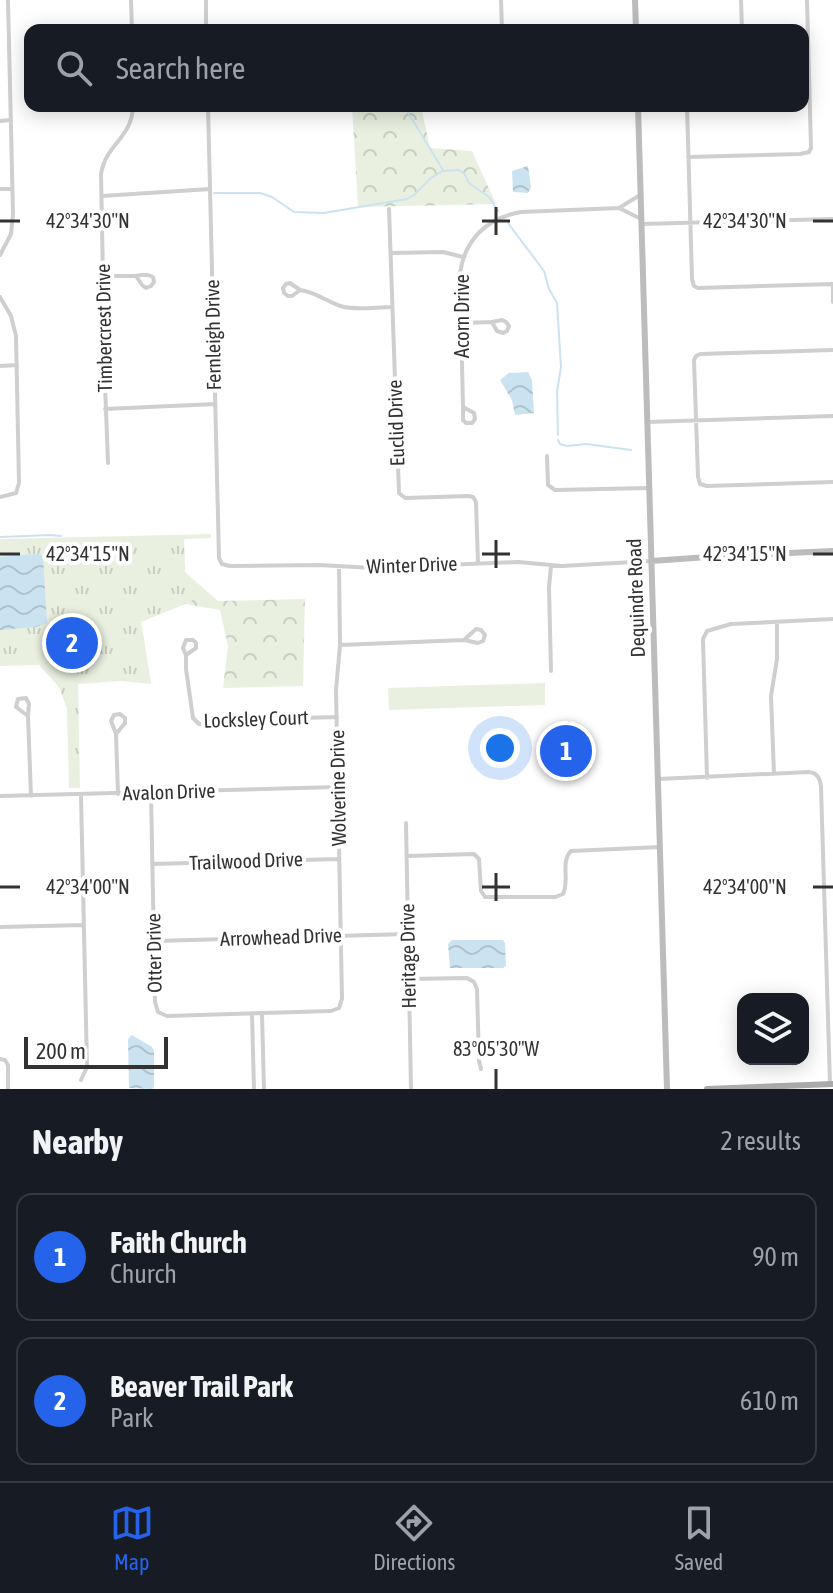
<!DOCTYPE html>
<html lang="en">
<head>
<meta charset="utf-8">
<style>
	:root { --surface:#171b24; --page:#242831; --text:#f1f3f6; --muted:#9ea1a6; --line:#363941; --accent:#2563eb }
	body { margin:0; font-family:"Asap Condensed",sans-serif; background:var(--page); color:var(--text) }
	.controls { position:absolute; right:24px; bottom:24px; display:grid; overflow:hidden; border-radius:16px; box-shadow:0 4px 20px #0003 }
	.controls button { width:72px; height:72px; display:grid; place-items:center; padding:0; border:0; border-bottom:2px solid var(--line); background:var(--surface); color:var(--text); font:40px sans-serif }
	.scale { position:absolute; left:24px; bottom:20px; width:144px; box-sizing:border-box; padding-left:8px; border:4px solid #323232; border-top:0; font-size:22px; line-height:28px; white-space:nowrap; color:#323232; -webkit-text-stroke:6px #fff; paint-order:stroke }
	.you { position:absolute; left:500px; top:748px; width:28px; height:28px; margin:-20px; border:6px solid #fff; border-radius:50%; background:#1a73e8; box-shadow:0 0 0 12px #1a73e833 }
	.badge { display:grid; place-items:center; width:52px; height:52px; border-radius:50%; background:var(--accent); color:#fff; font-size:26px; font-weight:700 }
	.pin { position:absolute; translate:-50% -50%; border:4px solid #fff; box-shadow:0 2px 8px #0006 }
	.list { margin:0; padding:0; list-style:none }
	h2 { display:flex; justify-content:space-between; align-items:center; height:104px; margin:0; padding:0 32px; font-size:34px }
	h2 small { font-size:26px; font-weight:400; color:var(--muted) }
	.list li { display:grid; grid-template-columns:52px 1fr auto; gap:24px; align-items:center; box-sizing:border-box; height:128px; margin:0 16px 16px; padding:0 16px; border:2px solid var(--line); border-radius:16px }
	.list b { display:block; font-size:30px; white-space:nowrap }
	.list p { margin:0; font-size:26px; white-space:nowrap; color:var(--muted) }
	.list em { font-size:26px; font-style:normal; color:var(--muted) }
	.icon { flex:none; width:44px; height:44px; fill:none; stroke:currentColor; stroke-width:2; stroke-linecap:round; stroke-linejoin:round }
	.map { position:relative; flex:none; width:833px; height:1089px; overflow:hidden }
	.search { position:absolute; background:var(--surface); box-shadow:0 4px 20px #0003; left:24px; right:24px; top:24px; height:88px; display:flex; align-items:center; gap:20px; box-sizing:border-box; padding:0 28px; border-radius:16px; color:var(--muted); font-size:30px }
	.sheet { height:392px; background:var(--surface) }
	nav { display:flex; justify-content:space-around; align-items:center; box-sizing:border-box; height:112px; border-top:2px solid var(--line); background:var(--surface); font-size:22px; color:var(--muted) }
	nav a { display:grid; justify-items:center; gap:4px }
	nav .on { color:var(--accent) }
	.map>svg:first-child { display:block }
</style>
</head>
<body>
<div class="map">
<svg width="833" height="1089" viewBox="0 0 833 1089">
	<defs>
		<pattern id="forest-crowns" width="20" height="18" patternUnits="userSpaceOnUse" patternTransform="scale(2)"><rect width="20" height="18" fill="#e9f0e0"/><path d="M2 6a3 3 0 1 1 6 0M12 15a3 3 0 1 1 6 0" fill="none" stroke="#c8cec1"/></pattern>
		<pattern id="park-tufts" width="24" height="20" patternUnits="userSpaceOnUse" patternTransform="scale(2)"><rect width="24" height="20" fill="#e9f0e0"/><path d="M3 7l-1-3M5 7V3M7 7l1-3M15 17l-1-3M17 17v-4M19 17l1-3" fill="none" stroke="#c8cec1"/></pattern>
		<pattern id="water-waves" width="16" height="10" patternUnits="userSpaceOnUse" patternTransform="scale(2)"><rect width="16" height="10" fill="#cbe3f1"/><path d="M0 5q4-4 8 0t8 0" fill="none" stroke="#afc3cf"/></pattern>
	</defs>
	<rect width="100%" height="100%" fill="#fff"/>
	<path fill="url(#forest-crowns)" d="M 352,106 L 421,106 L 430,148 L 472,151 L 496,204 L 358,207 Z
		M 184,539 L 185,572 L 218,601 L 305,599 L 303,686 L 223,688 L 228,646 L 220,610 L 185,604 L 141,622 L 151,684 L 79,541 Z"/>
	<path fill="url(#park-tufts)" d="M 211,534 L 211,538 L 184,539 L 185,572 L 198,598 L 141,622 L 151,684 L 121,681 L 78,684 L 80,788 L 69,788 L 67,709 L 59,687 L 39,665 L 0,666 L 0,539 Z"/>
	<path fill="#e9f0e0" d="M 545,683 L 545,705 L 389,710 L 388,688 Z"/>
	<path fill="url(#water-waves)" d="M 528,166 L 531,187 L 528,193 L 513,192 L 512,171 Z
		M 528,372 L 532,380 L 534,413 L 515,415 L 512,400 L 500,380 L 509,373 Z
		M 37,554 L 42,555 L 43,557 L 47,623 L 36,627 L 0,630 L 0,557 Z
		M 452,940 L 503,940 L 505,943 L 506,966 L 503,968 L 450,968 L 448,944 Z
		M 132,1035 L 152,1047 L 154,1051 L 154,1087 L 152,1089 L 129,1088 L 128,1039 Z"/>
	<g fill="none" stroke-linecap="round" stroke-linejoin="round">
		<path stroke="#cbe3f1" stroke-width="2" d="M 404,106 L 443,170
			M 214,193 L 260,193 L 272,197 L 294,212 L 324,213 L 407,199 L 414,195 L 432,177 L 443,171 L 459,170 L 464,173 L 469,183 L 489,197 L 498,211
			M 508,223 L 544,271 L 549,289 L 557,303 L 561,367 L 557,392 L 558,435
			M 558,440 L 560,444 L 567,446 L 586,444 L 631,450
			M 0,537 L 51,535 L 61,536"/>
		<path stroke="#cfcfcf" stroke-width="4" d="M 131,0 L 132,30
			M 206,0 L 206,30
			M 501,0 L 502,30
			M 741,0 L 742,30
			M 208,106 L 219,558 L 222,564 L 230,566 L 319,565 L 373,568 L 518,562 L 562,566 L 651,561
			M 687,106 L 692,279 L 694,286 L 698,288 L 833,284
			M 0,121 L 11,120
			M 688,157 L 800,154 L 809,152 L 811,148 L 807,0
			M 0,189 L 12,189
			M 102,196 L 210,189
			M 619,208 L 640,195
			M 389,209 L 399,493 L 405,498 L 468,496 L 473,497 L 476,502 L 478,563
			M 641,224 L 833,219
			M 391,253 L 443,252 L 463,257
			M 0,255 L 11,234 L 13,214 L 8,0
			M 141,275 L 148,275 L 153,277 L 154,282 L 151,286 L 146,288 L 142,285 L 136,276 Z
			M 103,276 L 136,276
			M 290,283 L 300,290 L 292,296 L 288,296 L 284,293 L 283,288 L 286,284 Z
			M 833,284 L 833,302
			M 300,290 C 317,292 328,303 344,307 C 359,310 376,307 392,307
			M 0,297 L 11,316 L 16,336 L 19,483 L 16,493 L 0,497
			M 502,320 L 506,322 L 509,326 L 507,331 L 503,333 L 497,331 L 492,322 Z
			M 461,323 L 492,322
			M 833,350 L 700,354 L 696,356 L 694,360 L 698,477 L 700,484 L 707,486 L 833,482
			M 0,366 L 17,365
			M 463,407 L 460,273 C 465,239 487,218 521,212 L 619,208 L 641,219
			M 463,407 L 474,413 L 475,419 L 472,423 L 466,423 L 463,420 Z
			M 105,409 L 215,404
			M 647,422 L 833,416
			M 547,456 L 548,485 L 555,490 L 649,488
			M 108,463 L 105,384 L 101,174 C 106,143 132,139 133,106
			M 551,566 L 549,587 L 551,671
			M 340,645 L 464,640 L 478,643 L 483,641 L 485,635 L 481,630 L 476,629 L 464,640
			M 186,655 L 196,648 L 196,643 L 193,640 L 186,640 L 183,648 L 186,655 L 186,669 L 193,718 L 199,724 L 276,722 L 301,718 L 337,717
			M 28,716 L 16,707 L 18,699 L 26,698 L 29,704 L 28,716 L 31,796
			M 116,734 L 125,723 L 125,718 L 120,714 L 114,715 L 111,721 L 116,734 L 118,794
			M 774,774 L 771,696 L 777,659 L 777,622
			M 707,778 L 703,639 L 707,631 L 731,624 L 833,619
			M 658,779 L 809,772 C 818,773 820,779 821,787 L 830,1084
			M 151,793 L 155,1002 L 158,1012 L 167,1016 L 331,1011 L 339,1008 L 342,999 L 336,690 L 340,645 L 339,566
			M 81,795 L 87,1067 L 81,1080
			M 0,796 L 337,787
			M 406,823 L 411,1089
			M 407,856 L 474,854 L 479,859 L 481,891 L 485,897 L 555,897 L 563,894 C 570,881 560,862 571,851 L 660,847
			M 152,864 L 339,859
			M 0,927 L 84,925
			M 154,941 L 407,934
			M 409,979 L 467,978 L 474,982 L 477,989 L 479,1061 L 481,1069
			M 252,1014 L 254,1089
			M 262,1014 L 264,1089
			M 0,1059 L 5,1060 L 8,1065 L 8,1089"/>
		<path stroke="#bcbcbc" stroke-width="6" d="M 635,0 L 636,30
			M 638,106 L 667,1089
			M 651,561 L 722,556 L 833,551"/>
		<path stroke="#aaa" stroke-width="6" d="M 707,1089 L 833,1084"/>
	</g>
	<path fill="none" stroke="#323232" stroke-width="3" d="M 496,207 L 496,235M 0,221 L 20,221M 482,221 L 510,221M 813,221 L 833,221M 496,540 L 496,568M 0,554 L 20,554M 482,554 L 510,554M 813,554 L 833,554M 496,873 L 496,901M 0,887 L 20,887M 482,887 L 510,887M 813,887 L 833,887M 496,1069 L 496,1089"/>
	<g text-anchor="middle" stroke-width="8" stroke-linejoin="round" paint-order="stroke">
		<g font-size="20" fill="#323232" stroke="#fff">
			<text transform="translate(462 316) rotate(-90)" y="7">Acorn Drive</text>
			<text transform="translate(104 328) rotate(-91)" y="7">Timbercrest Drive</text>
			<text transform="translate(213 335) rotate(-91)" y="7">Fernleigh Drive</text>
			<text transform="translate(396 423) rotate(-92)" y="7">Euclid Drive</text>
			<text transform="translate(412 565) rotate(-2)" y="7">Winter Drive</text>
			<text transform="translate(636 598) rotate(-92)" y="7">Dequindre Road</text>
			<text transform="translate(256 719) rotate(-2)" y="7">Locksley Court</text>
			<text transform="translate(338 788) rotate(-91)" y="7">Wolverine Drive</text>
			<text transform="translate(169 792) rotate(-2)" y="7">Avalon Drive</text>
			<text transform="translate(246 861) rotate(-2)" y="7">Trailwood Drive</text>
			<text transform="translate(281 937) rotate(-2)" y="7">Arrowhead Drive</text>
			<text transform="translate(154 953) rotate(-91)" y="7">Otter Drive</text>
			<text transform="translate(408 956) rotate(-91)" y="7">Heritage Drive</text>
		</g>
	</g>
	<g font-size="20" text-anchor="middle" fill="#323232" stroke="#fff" stroke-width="8" stroke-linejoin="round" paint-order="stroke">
		<text x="88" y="228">42°34'30"N</text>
		<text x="745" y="228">42°34'30"N</text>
		<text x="88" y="561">42°34'15"N</text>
		<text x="745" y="561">42°34'15"N</text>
		<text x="88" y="894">42°34'00"N</text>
		<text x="745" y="894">42°34'00"N</text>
		<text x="496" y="1056">83°05'30"W</text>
	</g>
</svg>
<div class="controls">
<button><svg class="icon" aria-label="layers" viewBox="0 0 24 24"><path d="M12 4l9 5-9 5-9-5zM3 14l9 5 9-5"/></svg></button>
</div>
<div class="scale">200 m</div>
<div class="you"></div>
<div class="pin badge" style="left:566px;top:751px">1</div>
<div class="pin badge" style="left:72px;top:643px">2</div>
<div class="search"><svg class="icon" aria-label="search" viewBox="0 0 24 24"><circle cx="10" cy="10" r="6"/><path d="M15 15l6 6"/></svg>Search here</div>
</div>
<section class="sheet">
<h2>Nearby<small>2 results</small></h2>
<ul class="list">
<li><span class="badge">1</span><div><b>Faith Church</b><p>Church</p></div><em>90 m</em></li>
<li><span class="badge">2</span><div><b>Beaver Trail Park</b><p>Park</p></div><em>610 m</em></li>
</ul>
</section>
<nav>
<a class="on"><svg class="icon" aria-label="map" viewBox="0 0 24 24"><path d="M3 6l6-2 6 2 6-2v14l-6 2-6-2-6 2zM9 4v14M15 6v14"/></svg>Map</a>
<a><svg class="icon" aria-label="directions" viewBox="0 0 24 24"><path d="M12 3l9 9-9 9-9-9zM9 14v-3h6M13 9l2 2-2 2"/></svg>Directions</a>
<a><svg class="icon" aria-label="saved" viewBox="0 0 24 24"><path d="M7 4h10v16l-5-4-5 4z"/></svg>Saved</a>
</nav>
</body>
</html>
